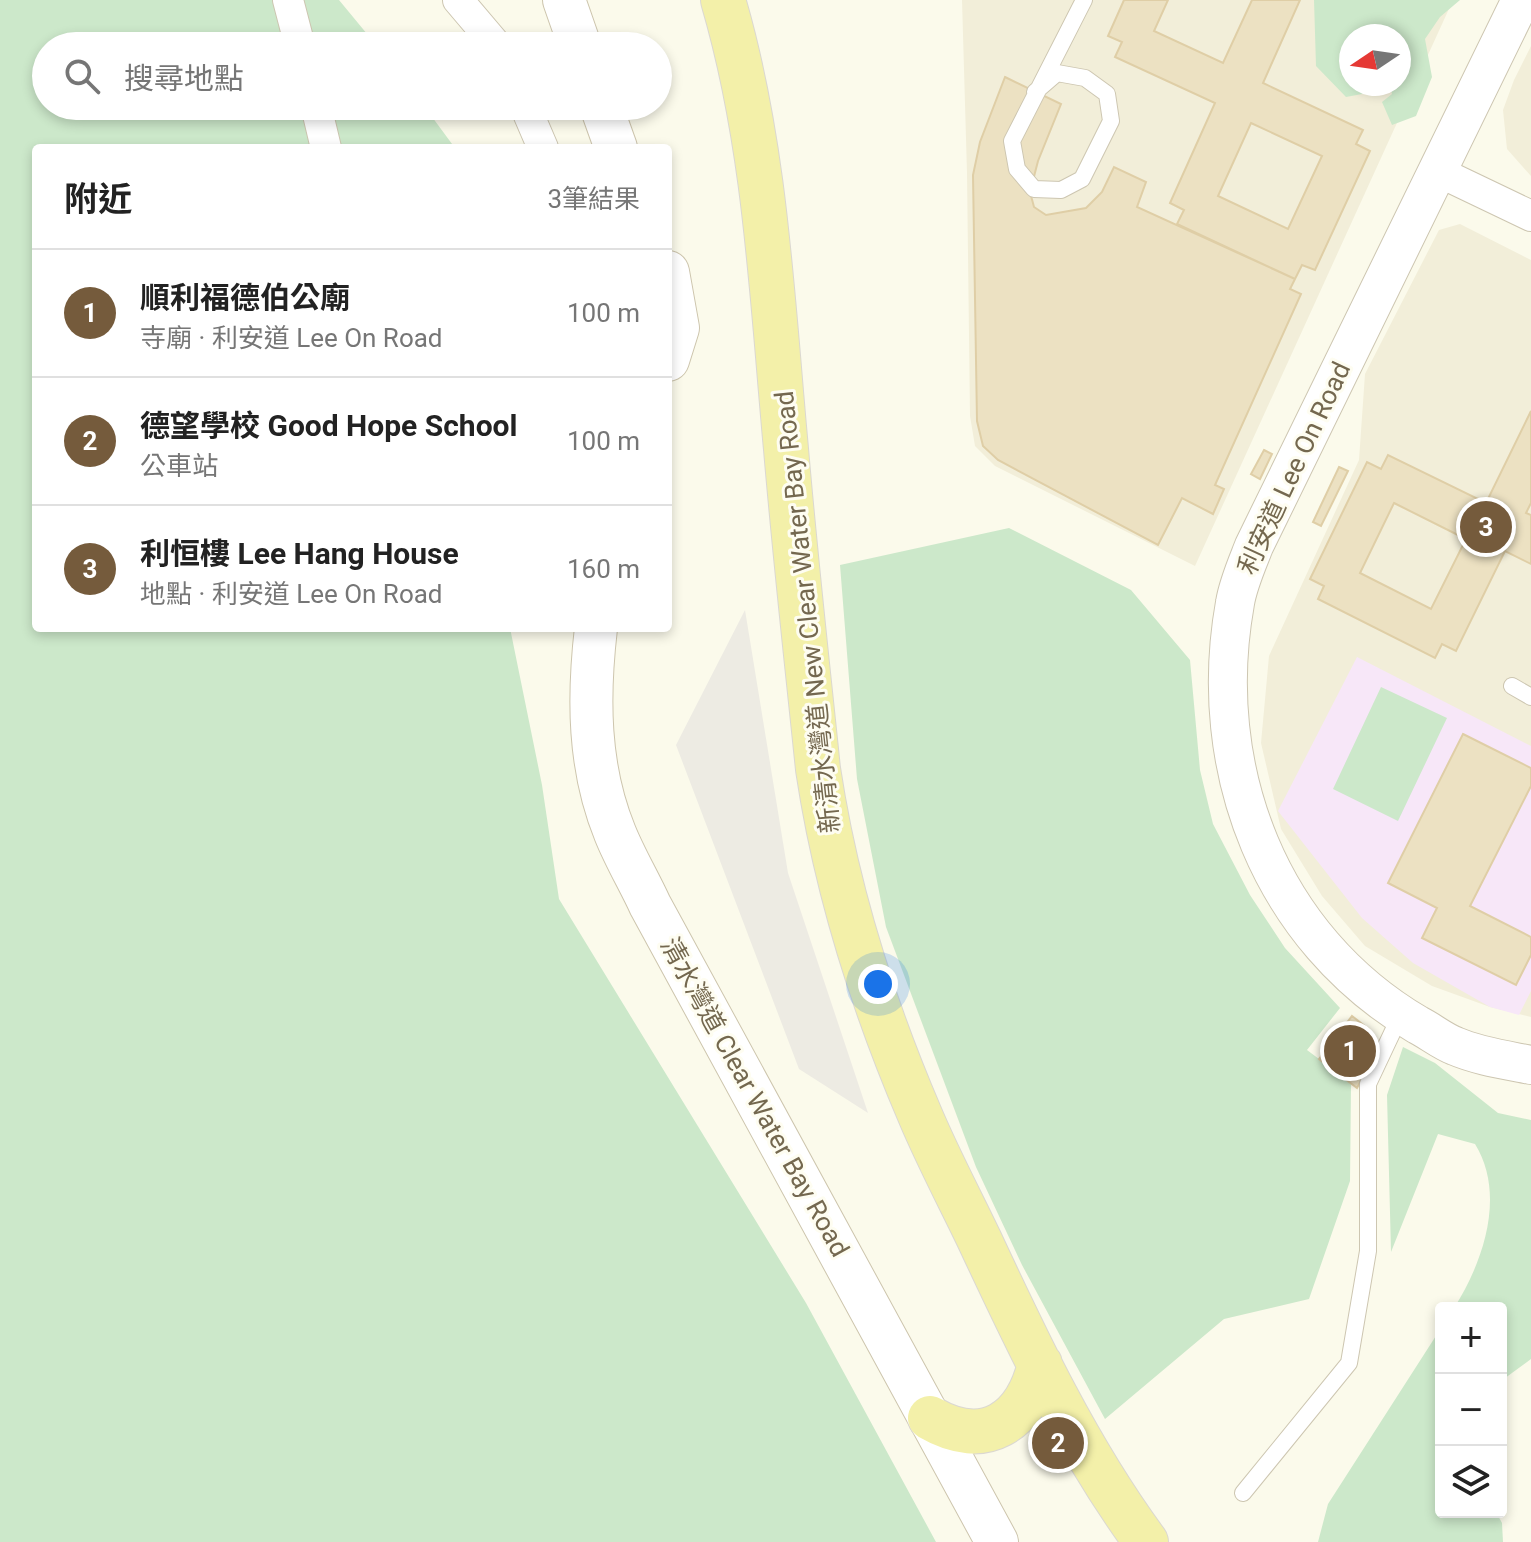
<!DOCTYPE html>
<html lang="zh-TW">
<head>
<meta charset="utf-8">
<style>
	:root { --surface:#fff; --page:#f6f6f6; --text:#222; --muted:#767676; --line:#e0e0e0; --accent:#755b3c }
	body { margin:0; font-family:Roboto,"Noto Sans TC",sans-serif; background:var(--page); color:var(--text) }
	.controls { position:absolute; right:24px; bottom:24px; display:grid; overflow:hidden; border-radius:8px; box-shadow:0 4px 12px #0003 }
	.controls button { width:72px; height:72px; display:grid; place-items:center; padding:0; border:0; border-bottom:2px solid var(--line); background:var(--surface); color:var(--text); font:40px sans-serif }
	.compass { position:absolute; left:1339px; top:24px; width:72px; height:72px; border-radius:50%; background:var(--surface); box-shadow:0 4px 12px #0003; rotate:257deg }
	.you { position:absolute; left:878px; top:984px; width:28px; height:28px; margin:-20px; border:6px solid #fff; border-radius:50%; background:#1a73e8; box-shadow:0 0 0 12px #1a73e833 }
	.badge { display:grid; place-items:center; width:52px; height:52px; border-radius:50%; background:var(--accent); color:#fff; font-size:26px; font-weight:700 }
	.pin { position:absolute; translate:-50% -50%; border:4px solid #fff; box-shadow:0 2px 8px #0006 }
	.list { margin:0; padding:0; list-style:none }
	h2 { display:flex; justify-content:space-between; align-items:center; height:104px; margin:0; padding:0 32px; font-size:34px }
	h2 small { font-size:26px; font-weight:400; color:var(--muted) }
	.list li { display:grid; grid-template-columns:52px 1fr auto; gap:24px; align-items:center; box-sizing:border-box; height:128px; padding:0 32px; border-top:2px solid var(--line) }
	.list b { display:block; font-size:30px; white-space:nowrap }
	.list p { margin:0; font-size:26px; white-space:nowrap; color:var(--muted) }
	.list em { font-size:26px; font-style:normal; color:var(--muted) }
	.icon { flex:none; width:44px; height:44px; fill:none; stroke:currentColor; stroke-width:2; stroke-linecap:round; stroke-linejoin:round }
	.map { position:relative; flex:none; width:1531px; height:1542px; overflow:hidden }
	.search { position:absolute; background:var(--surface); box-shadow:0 4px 12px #0003; left:32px; top:32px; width:640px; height:88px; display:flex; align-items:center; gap:20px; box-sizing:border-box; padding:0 28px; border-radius:44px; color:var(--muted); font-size:30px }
	.panel { position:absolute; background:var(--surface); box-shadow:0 4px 12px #0003; left:32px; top:144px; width:640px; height:488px; border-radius:8px }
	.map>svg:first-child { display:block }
</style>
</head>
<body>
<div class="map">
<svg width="1531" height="1542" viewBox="0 0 1531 1542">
	<rect width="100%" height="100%" fill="#fbfaeb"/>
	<path fill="#f2eed9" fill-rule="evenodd" d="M 962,0 L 1453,0 L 1195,566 L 995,466 L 975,446 L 970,416 L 967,173 ZM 1351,36 L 1399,36 L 1399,84 L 1351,84 Z
		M 1531,46 L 1531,176 L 1507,149 L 1503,110 L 1514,80 Z
		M 1460,224 L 1531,260 L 1531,1017 L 1490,1007 L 1432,986 L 1365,946 L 1322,896 L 1281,829 L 1261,743 L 1269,656 L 1359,460 L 1365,374 L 1439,230 Z"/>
	<path fill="#edebe3" d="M 745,610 L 788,873 L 868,1113 L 799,1069 L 676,745 Z"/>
	<path fill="#f7e7f8" d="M 1357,657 L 1531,746 L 1531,991 L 1519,1015 L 1490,1007 L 1413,963 L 1362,918 L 1278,811 Z"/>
	<path fill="#cce8ca" d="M 0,0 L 339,0 L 377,46 L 46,46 L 46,106 L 424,106 L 455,148 L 36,148 L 36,628 L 510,628 L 542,785 L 559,899 L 806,1303 L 936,1542 L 0,1542 Z
		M 1314,0 L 1460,0 L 1440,17 L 1425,39 L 1432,77 L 1416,116 L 1392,125 L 1382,102 L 1392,94 L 1390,84 L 1399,84 L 1399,36 L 1351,36 L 1351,84 L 1379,84 L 1378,91 L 1346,97 L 1316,66 Z
		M 1009,528 L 1131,590 L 1190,660 L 1200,770 L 1213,824 L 1250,895 L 1285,948 L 1340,1008 L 1307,1050 L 1351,1083 L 1350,1181 L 1309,1299 L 1224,1319 L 1105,1419 L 1022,1265 L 976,1167 L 886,927 L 857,779 L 840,565 Z
		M 1381,687 L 1447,718 L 1398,821 L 1333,789 Z
		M 1403,1047 L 1435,1063 L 1498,1113 L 1531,1120 L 1531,1359 L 1501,1381 L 1501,1308 L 1454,1308 C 1484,1261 1506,1194 1475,1144 L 1438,1134 L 1391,1252 L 1387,1095 Z
		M 1441,1328 L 1441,1512 L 1496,1512 L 1502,1523 L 1503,1542 L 1318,1542 L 1328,1504 Z"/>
	<path fill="#ece1c2" stroke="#dfcea6" stroke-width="2" fill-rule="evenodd" d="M 1124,0 L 1168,0 L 1154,31 L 1223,63 L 1252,0 L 1300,0 L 1263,83 L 1363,130 L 1356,144 L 1370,151 L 1315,270 L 1302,265 L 1295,279 L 1177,224 L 1184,210 L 1170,203 L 1215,103 L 1115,57 L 1122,42 L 1108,36 ZM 1251,123 L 1322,156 L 1288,229 L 1218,196 Z
		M 1005,77 L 1061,104 L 1038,161 L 1030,192 L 1034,207 L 1046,215 L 1086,208 L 1102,192 L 1114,167 L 1146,182 L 1137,207 L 1295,279 L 1290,289 L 1301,294 L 1215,485 L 1224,489 L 1213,514 L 1182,498 L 1158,545 L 998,460 L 983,446 L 977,421 L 973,175 L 980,142 Z
		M 1531,411 L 1531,503 L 1526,513 L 1531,515 L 1531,564 L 1505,551 L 1456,651 L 1442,644 L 1435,658 L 1318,599 L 1324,586 L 1310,579 L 1367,462 L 1381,469 L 1388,455 L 1486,503 ZM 1394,503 L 1466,539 L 1431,609 L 1360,573 Z
		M 1264,450 L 1272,454 L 1260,479 L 1251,474 Z
		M 1339,467 L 1348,471 L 1321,526 L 1313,522 Z
		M 1463,734 L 1531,768 L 1531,786 L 1470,906 L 1531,937 L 1531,955 L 1516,985 L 1422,938 L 1437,908 L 1388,883 Z
		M 1352,1016 L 1370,1030 L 1375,1043 L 1374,1064 L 1367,1070 L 1357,1088 L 1319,1059 Z"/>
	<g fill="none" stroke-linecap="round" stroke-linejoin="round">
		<g stroke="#cdc6b1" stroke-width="18">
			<path id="service" d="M 1035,92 L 1057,73 L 1085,78 L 1107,94 L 1111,121 L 1082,179 L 1061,190 L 1034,189 L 1017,169 L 1012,141 L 1084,0
				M 1512,686 L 1531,697
				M 1243,1493 L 1349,1363 L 1368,1251 L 1368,1084 L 1401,1014"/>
		</g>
		<g stroke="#cdc6b1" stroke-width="32">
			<path id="minor" d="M 288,0 L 300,46
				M 458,0 L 497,46
				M 316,106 L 326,148
				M 525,106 L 543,148
				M 1437,171 L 1531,216"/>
		</g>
		<g stroke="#cdc6b1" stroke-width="40">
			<path id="tertiary" d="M 1521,0 L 1254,546 C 1247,564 1238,584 1235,603 C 1205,769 1270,938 1418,1025 C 1430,1031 1442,1041 1455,1046 C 1478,1056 1506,1060 1531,1065"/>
		</g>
		<g stroke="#cdc5ad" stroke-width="44">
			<path id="secondary" d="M 564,0 L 580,46
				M 601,106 L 616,148
				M 668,272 L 678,328 L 668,360
				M 596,628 C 588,697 588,767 615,833 C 625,858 639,881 650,905 L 997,1542"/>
		</g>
		<g stroke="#dbd8d1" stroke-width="46">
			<path id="primary" d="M 723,0 C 766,146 772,298 786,449 C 795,556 807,662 818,769 C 836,889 872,1003 920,1115 C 938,1158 960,1199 980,1241 C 1028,1344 1078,1450 1146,1542
				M 930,1418 C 985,1450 1026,1422 1040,1364"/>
		</g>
		<use href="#service" stroke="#fff" stroke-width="16"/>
		<use href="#minor" stroke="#fff" stroke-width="30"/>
		<use href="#tertiary" stroke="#fff" stroke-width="38"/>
		<use href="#secondary" stroke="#fff" stroke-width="42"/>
		<use href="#primary" stroke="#f3f0a9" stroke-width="44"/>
	</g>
	<g text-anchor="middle" stroke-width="6" stroke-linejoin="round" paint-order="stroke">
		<g font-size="26" fill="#74684f" stroke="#fefdf1">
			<text transform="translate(1294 468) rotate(-65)" y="9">利安道 Lee On Road</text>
			<text transform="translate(807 612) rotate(-96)" y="9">新清水灣道 New Clear Water Bay Road</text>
			<text transform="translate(755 1097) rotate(61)" y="9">清水灣道 Clear Water Bay Road</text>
		</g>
	</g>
</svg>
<div class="controls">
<button>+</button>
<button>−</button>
<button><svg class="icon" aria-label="layers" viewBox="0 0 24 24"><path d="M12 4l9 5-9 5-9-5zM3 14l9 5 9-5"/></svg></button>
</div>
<svg class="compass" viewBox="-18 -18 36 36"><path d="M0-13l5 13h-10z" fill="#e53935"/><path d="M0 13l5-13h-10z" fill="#767676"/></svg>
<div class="you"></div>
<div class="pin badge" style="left:1350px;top:1051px">1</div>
<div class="pin badge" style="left:1058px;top:1443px">2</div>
<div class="pin badge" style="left:1486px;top:527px">3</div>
<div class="search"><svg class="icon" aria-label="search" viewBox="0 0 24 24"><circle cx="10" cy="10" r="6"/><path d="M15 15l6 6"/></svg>搜尋地點</div>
<section class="panel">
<h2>附近<small>3筆結果</small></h2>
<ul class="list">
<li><span class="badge">1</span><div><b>順利福德伯公廟</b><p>寺廟 · 利安道 Lee On Road</p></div><em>100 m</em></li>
<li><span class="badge">2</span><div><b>德望學校 Good Hope School</b><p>公車站</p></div><em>100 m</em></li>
<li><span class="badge">3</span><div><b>利恒樓 Lee Hang House</b><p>地點 · 利安道 Lee On Road</p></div><em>160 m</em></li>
</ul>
</section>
</div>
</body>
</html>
